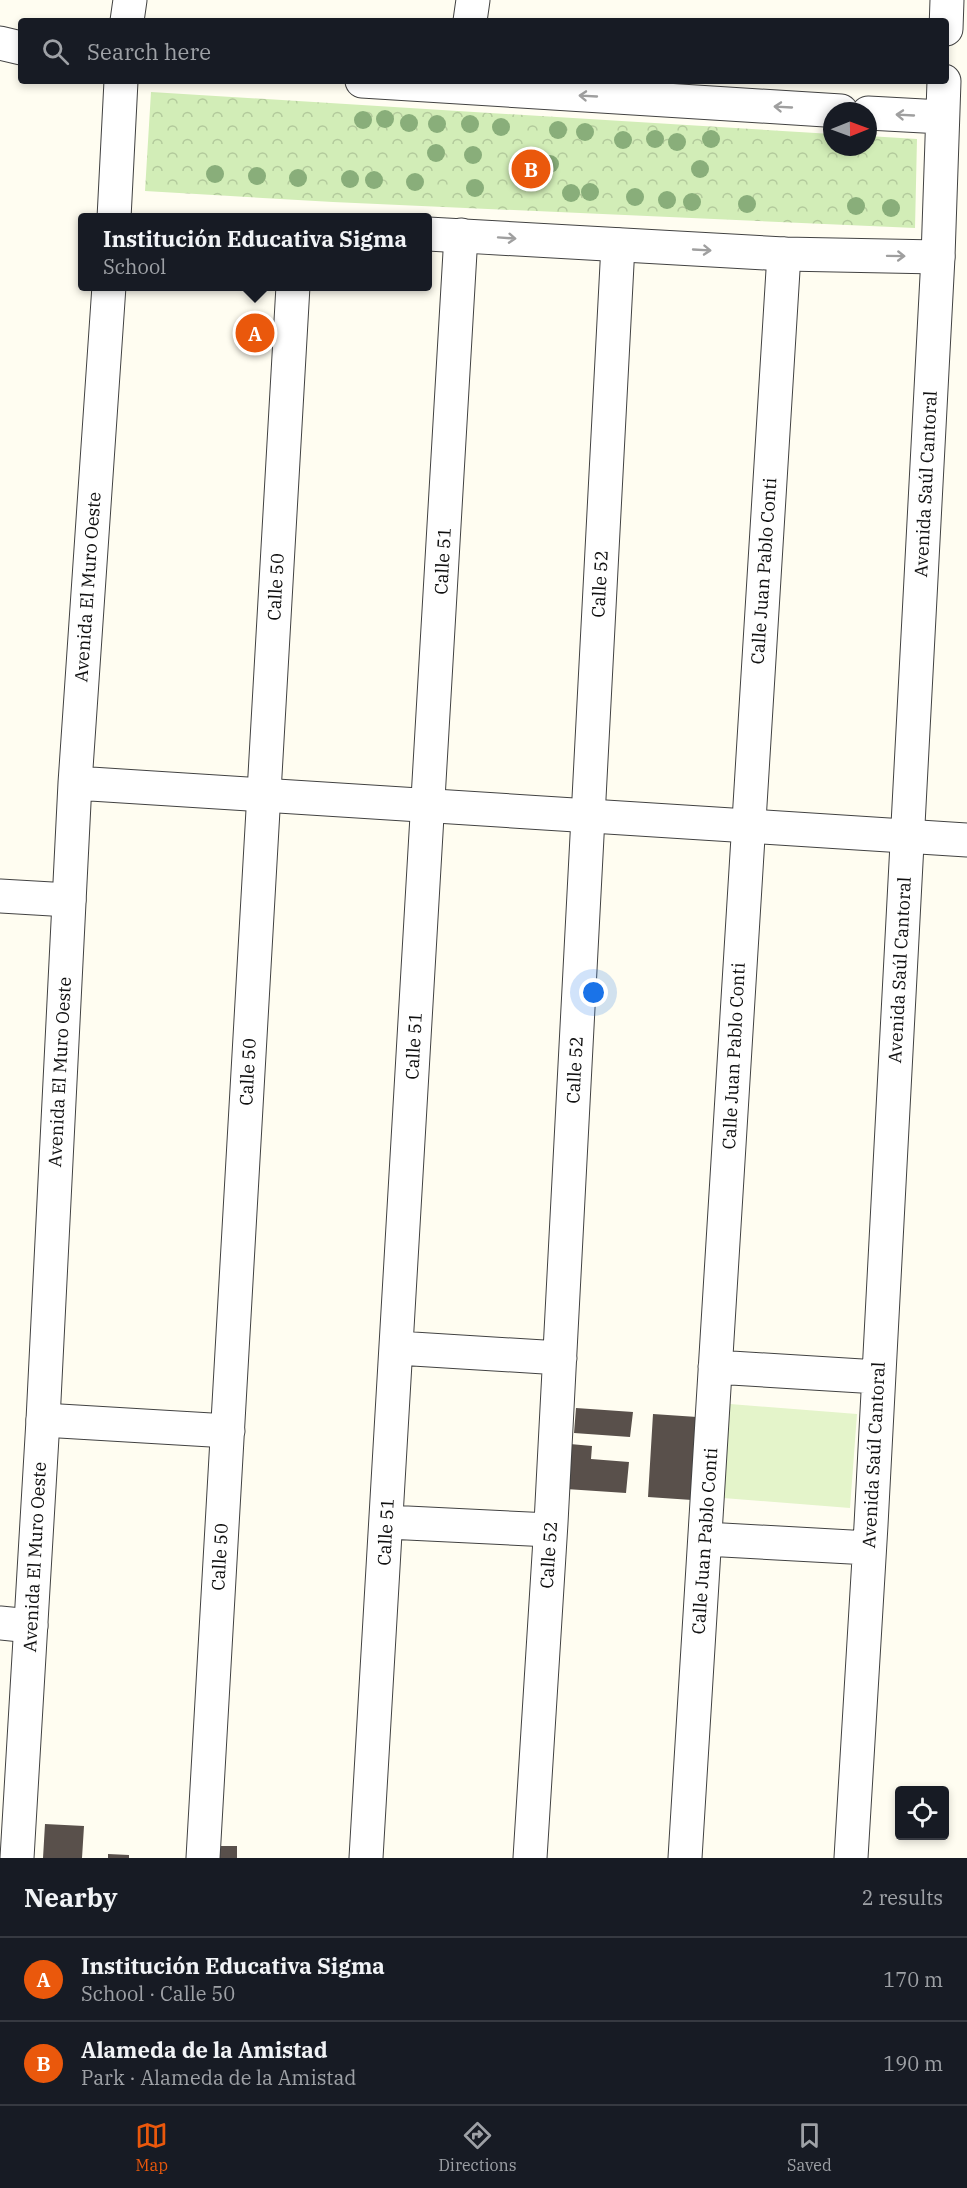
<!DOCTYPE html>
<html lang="en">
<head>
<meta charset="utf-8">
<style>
	:root { --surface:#171b24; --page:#20242c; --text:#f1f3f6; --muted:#9ea1a6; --line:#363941; --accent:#ea580c }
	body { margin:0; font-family:"IBM Plex Serif",serif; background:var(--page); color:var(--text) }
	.controls { position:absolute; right:18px; bottom:18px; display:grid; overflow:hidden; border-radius:6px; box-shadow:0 3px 9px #0003 }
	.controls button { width:54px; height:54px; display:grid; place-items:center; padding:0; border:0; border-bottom:2px solid var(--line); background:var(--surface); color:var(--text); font:30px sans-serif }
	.compass { position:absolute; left:823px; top:102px; width:54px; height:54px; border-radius:50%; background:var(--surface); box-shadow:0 3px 9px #0003; rotate:89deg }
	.you { position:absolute; left:594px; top:993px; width:21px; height:21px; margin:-15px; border:4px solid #fff; border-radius:50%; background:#1a73e8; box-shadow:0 0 0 9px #1a73e833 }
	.badge { display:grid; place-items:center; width:39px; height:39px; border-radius:50%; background:var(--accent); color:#fff; font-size:20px; font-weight:700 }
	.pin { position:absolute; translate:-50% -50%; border:3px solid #fff; box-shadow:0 2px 6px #0006 }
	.popup { position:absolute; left:78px; top:213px; width:354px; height:78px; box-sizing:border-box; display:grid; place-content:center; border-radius:6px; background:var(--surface); filter:drop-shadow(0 2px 4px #0005); font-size:20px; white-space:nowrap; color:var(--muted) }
	.popup b { font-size:22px; color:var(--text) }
	.popup::after { content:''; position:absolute; left:50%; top:100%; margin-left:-12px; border:12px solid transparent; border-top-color:var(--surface) }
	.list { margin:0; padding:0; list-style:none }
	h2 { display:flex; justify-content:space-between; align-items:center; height:78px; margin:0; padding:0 24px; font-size:26px }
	h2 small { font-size:20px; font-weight:400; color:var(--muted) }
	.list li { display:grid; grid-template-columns:39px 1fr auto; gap:18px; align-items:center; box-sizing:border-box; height:84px; padding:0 24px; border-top:2px solid var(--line) }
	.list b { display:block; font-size:22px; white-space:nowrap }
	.list p { margin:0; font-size:20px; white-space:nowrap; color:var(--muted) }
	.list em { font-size:20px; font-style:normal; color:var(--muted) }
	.icon { flex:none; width:33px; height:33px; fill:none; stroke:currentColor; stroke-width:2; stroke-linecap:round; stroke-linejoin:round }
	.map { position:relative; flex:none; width:967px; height:1858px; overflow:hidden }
	.search { position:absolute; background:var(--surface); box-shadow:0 3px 9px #0003; left:18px; right:18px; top:18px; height:66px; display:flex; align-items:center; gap:15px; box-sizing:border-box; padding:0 21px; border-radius:6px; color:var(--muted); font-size:22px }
	.sheet { height:246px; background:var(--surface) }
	nav { display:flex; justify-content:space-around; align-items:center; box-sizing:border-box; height:84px; border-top:2px solid var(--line); background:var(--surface); font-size:16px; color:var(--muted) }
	nav a { display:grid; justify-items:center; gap:3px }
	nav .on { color:var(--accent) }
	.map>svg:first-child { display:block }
</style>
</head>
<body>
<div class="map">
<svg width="967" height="1858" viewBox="0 0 967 1858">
	<defs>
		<pattern id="park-crowns" width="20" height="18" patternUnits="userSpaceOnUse" patternTransform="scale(1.5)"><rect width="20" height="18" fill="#d2edb7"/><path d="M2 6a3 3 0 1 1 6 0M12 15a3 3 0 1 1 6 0" fill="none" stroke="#b3ca9c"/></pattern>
	</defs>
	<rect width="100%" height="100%" fill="#fffdf1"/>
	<path fill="url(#park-crowns)" d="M 151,92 L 832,134 L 832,147 L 868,147 L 868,136 L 917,139 L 915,228 L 333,202 L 145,191 Z"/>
	<path fill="#e4f4ca" d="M 730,1404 L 857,1414 L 850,1508 L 723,1498 Z"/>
	<path fill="#59504b" d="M 576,1408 L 633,1412 L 630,1437 L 574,1433 Z
		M 653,1414 L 697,1417 L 692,1500 L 648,1497 Z
		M 570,1444 L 592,1446 L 591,1459 L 629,1462 L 626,1493 L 566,1489 Z
		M 45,1824 L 84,1826 L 82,1858 L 43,1858 Z
		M 213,1846 L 237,1846 L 237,1858 L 213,1858 Z
		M 108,1854 L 129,1855 L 129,1858 L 108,1858 Z"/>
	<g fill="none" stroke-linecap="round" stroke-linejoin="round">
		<g stroke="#424242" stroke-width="35">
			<path id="minor" d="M 127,21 L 130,0
				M 470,21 L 473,0
				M 0,43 L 21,48
				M 0,896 L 69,900
				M 397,1348 L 560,1358
				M 715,1367 L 878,1377
				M 43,1420 L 228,1431
				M 387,1522 L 550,1530
				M 705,1539 L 869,1548
				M 0,1623 L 31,1626
				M 203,1858 L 293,286
				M 366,1858 L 461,235
				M 530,1858 L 551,1523 L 618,245
				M 685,1858 L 784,254
				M 851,1858 L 871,1525 L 938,257"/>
		</g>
		<g stroke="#424242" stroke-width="35">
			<path id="tertiary" d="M 946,29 L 947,0
				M 362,81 L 841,111
				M 868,113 L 942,117
				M 114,218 L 121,81
				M 428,234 L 784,254 L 938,257 L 944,81
				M 75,783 L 967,840
				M 17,1858 L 43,1420 L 75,783 L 109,286"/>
		</g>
		<use href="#minor" stroke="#fff" stroke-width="33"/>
		<use href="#tertiary" stroke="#fff" stroke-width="33"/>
	</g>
	<g fill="#89ae7a">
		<circle cx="385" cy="119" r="9"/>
		<circle cx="363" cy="120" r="9"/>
		<circle cx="409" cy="123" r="9"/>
		<circle cx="437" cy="124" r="9"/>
		<circle cx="470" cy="124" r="9"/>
		<circle cx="501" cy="127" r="9"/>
		<circle cx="558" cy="130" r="9"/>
		<circle cx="585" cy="132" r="9"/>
		<circle cx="655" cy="139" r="9"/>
		<circle cx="711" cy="139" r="9"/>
		<circle cx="623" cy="140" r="9"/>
		<circle cx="677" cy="142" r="9"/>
		<circle cx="436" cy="153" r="9"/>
		<circle cx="473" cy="155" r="9"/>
		<circle cx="550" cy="164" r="9"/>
		<circle cx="700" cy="169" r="9"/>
		<circle cx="215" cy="174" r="9"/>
		<circle cx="257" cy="176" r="9"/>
		<circle cx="298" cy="178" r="9"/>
		<circle cx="350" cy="179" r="9"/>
		<circle cx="374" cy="180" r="9"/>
		<circle cx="415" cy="182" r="9"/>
		<circle cx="475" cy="188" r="9"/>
		<circle cx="590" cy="192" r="9"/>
		<circle cx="571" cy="193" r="9"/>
		<circle cx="635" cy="197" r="9"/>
		<circle cx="667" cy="200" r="9"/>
		<circle cx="692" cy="202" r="9"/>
		<circle cx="747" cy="204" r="9"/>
		<circle cx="856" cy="206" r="9"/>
		<circle cx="891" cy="208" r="9"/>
	</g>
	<defs><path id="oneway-shaft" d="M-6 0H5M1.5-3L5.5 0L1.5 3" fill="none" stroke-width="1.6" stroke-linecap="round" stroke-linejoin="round" transform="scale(1.5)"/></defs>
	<g stroke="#9f9f9f">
		<use href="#oneway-shaft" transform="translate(588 96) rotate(-177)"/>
		<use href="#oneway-shaft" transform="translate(783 107) rotate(-177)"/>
		<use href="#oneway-shaft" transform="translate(905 115) rotate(-177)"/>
		<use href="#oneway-shaft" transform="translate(507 238) rotate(4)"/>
		<use href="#oneway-shaft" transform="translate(702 250) rotate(3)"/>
		<use href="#oneway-shaft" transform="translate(896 256) rotate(1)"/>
	</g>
	<g text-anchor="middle" stroke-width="6" stroke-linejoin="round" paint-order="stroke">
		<g font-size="18" fill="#0f0f0f" stroke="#fff">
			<text transform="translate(926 484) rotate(-87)" y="6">Avenida Saúl Cantoral</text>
			<text transform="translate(443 561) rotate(-87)" y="6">Calle 51</text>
			<text transform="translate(764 571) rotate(-86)" y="6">Calle Juan Pablo Conti</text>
			<text transform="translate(600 584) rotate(-87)" y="6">Calle 52</text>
			<text transform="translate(88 587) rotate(-86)" y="6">Avenida El Muro Oeste</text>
			<text transform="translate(276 587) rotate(-87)" y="6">Calle 50</text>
			<text transform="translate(900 970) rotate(-87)" y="6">Avenida Saúl Cantoral</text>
			<text transform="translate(414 1046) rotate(-87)" y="6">Calle 51</text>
			<text transform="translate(734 1056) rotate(-87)" y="6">Calle Juan Pablo Conti</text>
			<text transform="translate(575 1070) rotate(-87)" y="6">Calle 52</text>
			<text transform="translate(60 1072) rotate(-87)" y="6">Avenida El Muro Oeste</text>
			<text transform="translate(248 1072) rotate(-87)" y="6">Calle 50</text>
			<text transform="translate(874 1455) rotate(-87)" y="6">Avenida Saúl Cantoral</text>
			<text transform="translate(386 1532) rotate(-87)" y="6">Calle 51</text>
			<text transform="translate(705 1541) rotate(-86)" y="6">Calle Juan Pablo Conti</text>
			<text transform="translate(549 1555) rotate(-86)" y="6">Calle 52</text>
			<text transform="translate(35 1557) rotate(-87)" y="6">Avenida El Muro Oeste</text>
			<text transform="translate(220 1557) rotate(-87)" y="6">Calle 50</text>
		</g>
	</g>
</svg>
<div class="controls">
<button><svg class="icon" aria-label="locate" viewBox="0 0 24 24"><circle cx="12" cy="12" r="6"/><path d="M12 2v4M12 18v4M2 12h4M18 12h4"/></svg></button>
</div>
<svg class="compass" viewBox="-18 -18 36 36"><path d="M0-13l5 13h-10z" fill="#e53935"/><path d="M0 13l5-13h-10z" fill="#9ea1a6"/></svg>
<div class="you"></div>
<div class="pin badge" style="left:255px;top:333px">A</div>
<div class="popup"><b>Institución Educativa Sigma</b>School</div>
<div class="pin badge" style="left:531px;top:169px">B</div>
<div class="search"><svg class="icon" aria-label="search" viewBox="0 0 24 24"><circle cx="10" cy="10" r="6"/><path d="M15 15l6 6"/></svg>Search here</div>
</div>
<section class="sheet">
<h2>Nearby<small>2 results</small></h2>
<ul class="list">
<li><span class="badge">A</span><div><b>Institución Educativa Sigma</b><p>School · Calle 50</p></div><em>170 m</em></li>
<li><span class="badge">B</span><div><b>Alameda de la Amistad</b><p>Park · Alameda de la Amistad</p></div><em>190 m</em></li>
</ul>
</section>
<nav>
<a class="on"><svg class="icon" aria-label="map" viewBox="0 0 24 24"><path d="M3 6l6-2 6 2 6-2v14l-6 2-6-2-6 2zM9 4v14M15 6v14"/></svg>Map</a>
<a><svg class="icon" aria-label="directions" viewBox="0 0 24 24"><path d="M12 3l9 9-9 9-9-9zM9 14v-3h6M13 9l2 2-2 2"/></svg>Directions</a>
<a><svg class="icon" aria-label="saved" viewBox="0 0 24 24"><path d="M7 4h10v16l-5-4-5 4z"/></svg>Saved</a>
</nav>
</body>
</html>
